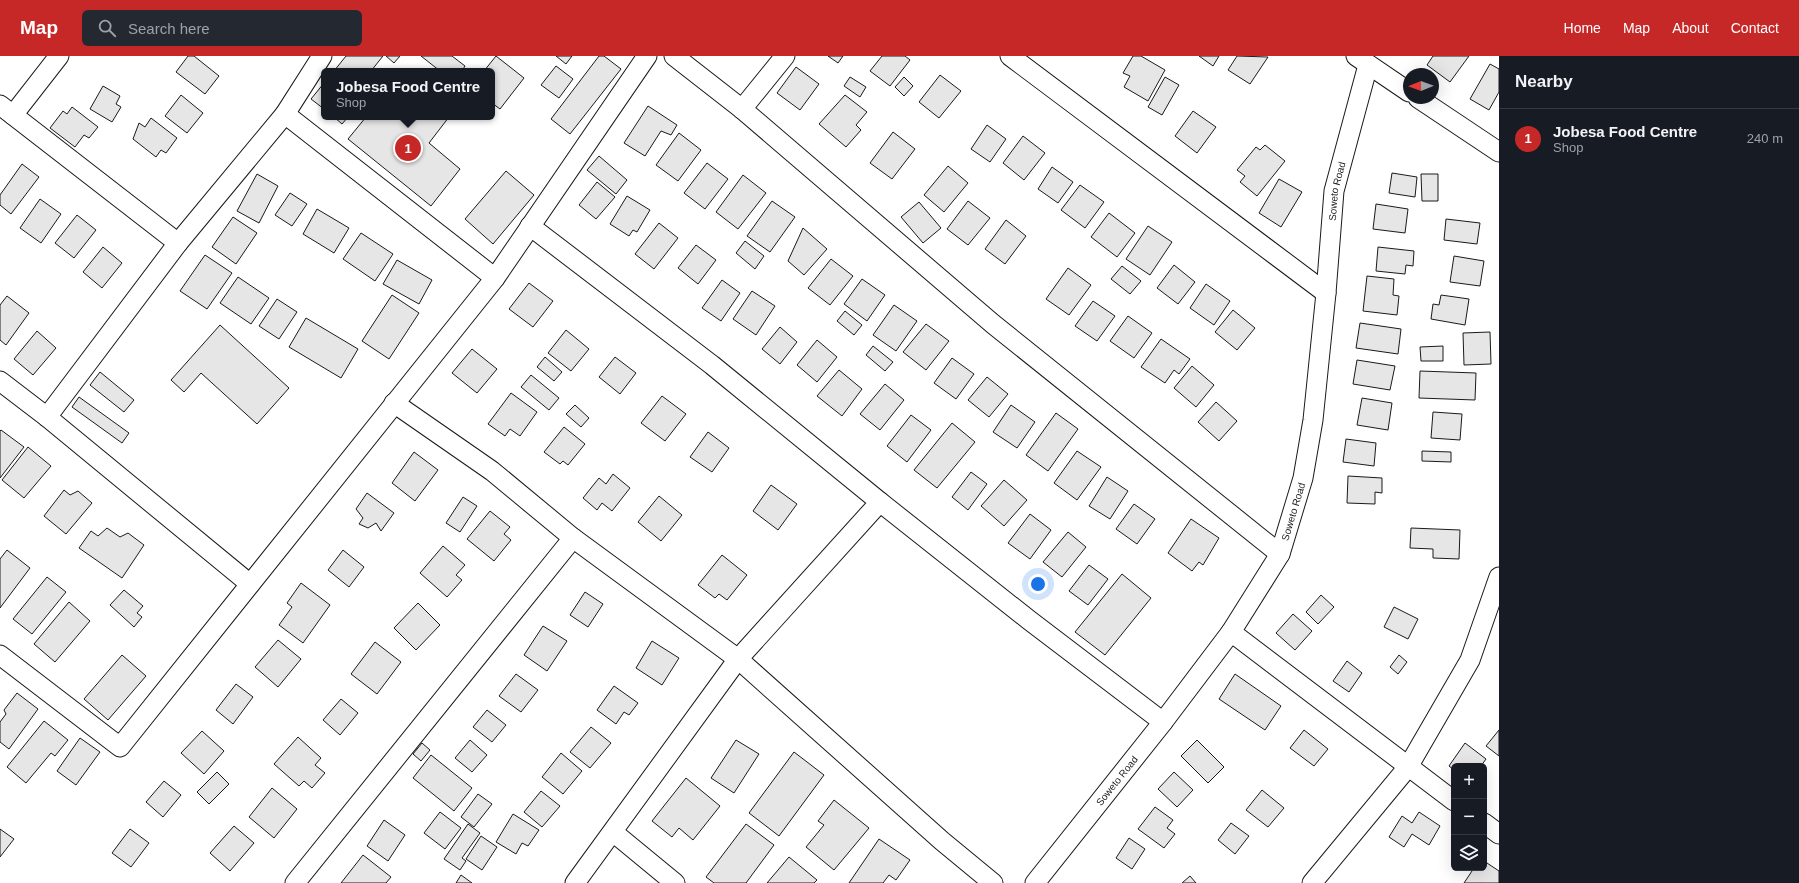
<!DOCTYPE html>
<html lang="en">
<head>
<meta charset="utf-8">
<style>
	:root { --surface:#171b24; --page:#242831; --text:#f1f3f6; --muted:#9ea1a6; --line:#363941; --accent:#c62828 }
	body { margin:0; font-family:Helvetica,sans-serif; background:var(--page); color:var(--text) }
	.controls { position:absolute; right:12px; bottom:12px; display:grid; overflow:hidden; border-radius:6px; box-shadow:0 4px 16px #0002 }
	.controls button { width:36px; height:36px; display:grid; place-items:center; padding:0; border:0; border-bottom:1px solid var(--line); background:var(--surface); color:var(--text); font:20px sans-serif }
	.compass { position:absolute; left:1403px; top:12px; width:36px; height:36px; border-radius:50%; background:var(--surface); box-shadow:0 4px 16px #0002; rotate:269deg }
	.you { position:absolute; left:1038px; top:528px; width:14px; height:14px; margin:-10px; border:3px solid #fff; border-radius:50%; background:#1a73e8; box-shadow:0 0 0 6px #1a73e833 }
	.badge { display:grid; place-items:center; width:26px; height:26px; border-radius:50%; background:var(--accent); color:#fff; font-size:13px; font-weight:700 }
	.pin { position:absolute; translate:-50% -50%; border:2px solid #fff; box-shadow:0 1px 4px #0006 }
	.popup { position:absolute; left:321px; top:12px; width:174px; height:52px; box-sizing:border-box; display:grid; place-content:center; border-radius:6px; background:var(--surface); filter:drop-shadow(0 1px 3px #0005); font-size:13px; white-space:nowrap; color:var(--muted) }
	.popup b { font-size:15px; color:var(--text) }
	.popup::after { content:''; position:absolute; left:50%; top:100%; margin-left:-8px; border:8px solid transparent; border-top-color:var(--surface) }
	.list { margin:0; padding:0; list-style:none }
	h2 { display:flex; justify-content:space-between; align-items:center; height:52px; margin:0; padding:0 16px; font-size:17px }
	h2 small { font-size:13px; font-weight:400; color:var(--muted) }
	.list li { display:grid; grid-template-columns:26px 1fr auto; gap:12px; align-items:center; box-sizing:border-box; height:60px; padding:0 16px; border-top:1px solid var(--line) }
	.list b { display:block; font-size:15px; white-space:nowrap }
	.list p { margin:0; font-size:13px; white-space:nowrap; color:var(--muted) }
	.list em { font-size:13px; font-style:normal; color:var(--muted) }
	.icon { flex:none; width:22px; height:22px; fill:none; stroke:currentColor; stroke-width:2; stroke-linecap:round; stroke-linejoin:round }
	.map { position:relative; flex:none; width:1499px; height:827px; overflow:hidden }
	header { display:flex; align-items:center; gap:24px; box-sizing:border-box; height:56px; padding:0 20px; background:var(--accent); color:#fff }
	header strong { font-size:19px }
	nav { display:flex; gap:22px; margin-inline-start:auto; font-size:14px }
	.search { width:280px; height:36px; background:var(--page); display:flex; align-items:center; gap:10px; box-sizing:border-box; padding:0 14px; border-radius:6px; color:var(--muted); font-size:15px }
	main { display:flex }
	aside { flex:1; background:var(--surface) }
	.map>svg:first-child { display:block }
</style>
</head>
<body>
<header>
<strong>Map</strong>
<div class="search"><svg class="icon" aria-label="search" viewBox="0 0 24 24"><circle cx="10" cy="10" r="6"/><path d="M15 15l6 6"/></svg>Search here</div>
<nav><a>Home</a><a>Map</a><a>About</a><a>Contact</a></nav>
</header>
<main>
<div class="map">
<svg width="1499" height="827" viewBox="0 0 1499 827">
	<rect width="100%" height="100%" fill="#fff"/>
	<path fill="#e6e6e6" stroke="#1a1a1a" d="M 188,0 L 194,0 L 219,20 L 205,38 L 176,16 Z
		M 346,0 L 383,0 L 371,15 L 334,15 Z
		M 386,0 L 400,0 L 394,7 Z
		M 421,0 L 452,0 L 465,10 L 462,15 L 440,15 Z
		M 496,0 L 524,22 L 500,53 L 492,47 L 492,15 L 484,15 Z
		M 556,0 L 572,0 L 566,8 Z
		M 599,0 L 604,0 L 621,13 L 570,78 L 551,63 Z
		M 828,0 L 843,0 L 838,7 Z
		M 882,0 L 905,0 L 910,4 L 890,30 L 870,15 Z
		M 1133,0 L 1141,0 L 1165,14 L 1148,45 L 1124,31 L 1130,20 L 1123,17 Z
		M 1199,0 L 1219,0 L 1213,10 Z
		M 1237,0 L 1268,1 L 1250,28 L 1228,14 Z
		M 1433,0 L 1469,0 L 1450,26 L 1427,9 Z
		M 1490,8 L 1499,13 L 1499,36 L 1489,54 L 1470,43 Z
		M 556,10 L 573,23 L 559,42 L 541,29 Z
		M 796,11 L 819,28 L 800,54 L 777,37 Z
		M 940,19 L 961,35 L 939,62 L 919,46 Z
		M 850,21 L 866,31 L 860,41 L 844,30 Z
		M 904,21 L 913,30 L 904,40 L 895,31 Z
		M 1165,21 L 1179,29 L 1162,59 L 1148,51 Z
		M 324,27 L 324,53 L 311,43 Z
		M 103,30 L 120,40 L 116,48 L 121,51 L 112,66 L 90,53 Z
		M 181,39 L 203,57 L 187,77 L 165,60 Z
		M 845,39 L 867,56 L 856,69 L 861,74 L 846,91 L 819,68 Z
		M 648,50 L 677,69 L 671,79 L 661,75 L 645,100 L 624,87 Z
		M 72,51 L 98,71 L 89,82 L 84,79 L 75,91 L 50,72 L 63,55 L 67,58 Z
		M 1193,55 L 1216,71 L 1197,97 L 1175,80 Z
		M 334,61 L 348,61 L 342,68 Z
		M 366,61 L 449,61 L 429,87 L 460,113 L 431,150 L 348,83 Z
		M 151,62 L 177,82 L 166,97 L 161,94 L 156,101 L 133,83 L 139,67 L 145,71 Z
		M 987,69 L 1006,83 L 990,106 L 971,93 Z
		M 893,76 L 915,93 L 892,123 L 870,107 Z
		M 679,77 L 701,94 L 678,125 L 656,109 Z
		M 1023,80 L 1045,97 L 1024,124 L 1003,107 Z
		M 1265,89 L 1285,105 L 1257,140 L 1240,126 L 1245,120 L 1237,114 L 1256,91 L 1260,94 Z
		M 599,100 L 627,124 L 616,138 L 587,114 Z
		M 707,107 L 728,123 L 705,153 L 684,137 Z
		M 22,108 L 39,121 L 11,158 L 0,149 L 0,139 Z
		M 948,110 L 968,127 L 944,156 L 924,139 Z
		M 1052,111 L 1073,126 L 1058,147 L 1038,133 Z
		M 506,115 L 534,139 L 493,188 L 465,163 Z
		M 1392,117 L 1417,121 L 1415,141 L 1389,137 Z
		M 257,118 L 278,130 L 259,167 L 237,155 Z
		M 1421,118 L 1438,118 L 1438,145 L 1422,145 Z
		M 743,119 L 766,137 L 738,173 L 716,156 Z
		M 1279,123 L 1302,136 L 1281,171 L 1259,157 Z
		M 597,126 L 615,141 L 596,163 L 579,149 Z
		M 1080,129 L 1104,146 L 1085,172 L 1061,154 Z
		M 290,137 L 307,148 L 292,170 L 275,159 Z
		M 627,140 L 650,154 L 637,176 L 633,174 L 629,180 L 610,168 Z
		M 40,143 L 61,158 L 41,187 L 20,172 Z
		M 772,145 L 795,161 L 770,196 L 747,180 Z
		M 968,145 L 990,162 L 968,189 L 947,173 Z
		M 919,146 L 941,172 L 923,187 L 901,161 Z
		M 1376,148 L 1408,153 L 1405,177 L 1373,173 Z
		M 317,153 L 349,172 L 334,197 L 303,178 Z
		M 1109,157 L 1135,177 L 1117,201 L 1091,181 Z
		M 77,159 L 96,174 L 74,202 L 55,187 Z
		M 233,161 L 257,177 L 236,208 L 212,191 Z
		M 1446,163 L 1480,167 L 1477,188 L 1444,184 Z
		M 1006,164 L 1026,180 L 1005,208 L 985,193 Z
		M 659,167 L 678,182 L 654,213 L 635,198 Z
		M 1148,170 L 1172,186 L 1150,219 L 1126,203 Z
		M 803,172 L 827,193 L 804,219 L 788,205 Z
		M 361,177 L 393,198 L 375,225 L 343,203 Z
		M 745,185 L 764,200 L 755,213 L 736,197 Z
		M 696,189 L 716,204 L 698,228 L 678,212 Z
		M 103,191 L 122,207 L 102,232 L 83,216 Z
		M 1378,191 L 1414,195 L 1413,210 L 1406,209 L 1405,218 L 1376,215 Z
		M 205,199 L 232,217 L 207,253 L 180,235 Z
		M 1454,200 L 1484,205 L 1480,230 L 1450,226 Z
		M 831,203 L 853,220 L 830,249 L 808,232 Z
		M 397,204 L 432,224 L 419,248 L 383,228 Z
		M 1174,209 L 1195,226 L 1178,248 L 1157,232 Z
		M 1122,210 L 1141,225 L 1130,238 L 1111,223 Z
		M 1068,212 L 1091,229 L 1069,259 L 1046,243 Z
		M 1367,220 L 1394,223 L 1393,239 L 1399,240 L 1397,259 L 1363,255 Z
		M 238,221 L 269,242 L 251,268 L 220,247 Z
		M 862,223 L 885,239 L 867,265 L 844,248 Z
		M 722,224 L 740,237 L 721,265 L 702,252 Z
		M 529,227 L 553,245 L 533,271 L 509,253 Z
		M 1206,228 L 1230,245 L 1214,269 L 1190,252 Z
		M 752,235 L 775,250 L 756,279 L 733,263 Z
		M 392,239 L 419,257 L 389,303 L 362,285 Z
		M 1441,239 L 1469,243 L 1465,269 L 1431,263 L 1433,248 L 1439,249 Z
		M 7,240 L 29,257 L 6,289 L 0,284 L 0,249 Z
		M 277,243 L 297,256 L 279,283 L 259,270 Z
		M 1093,245 L 1115,260 L 1097,285 L 1075,270 Z
		M 894,249 L 917,265 L 896,295 L 873,279 Z
		M 1233,254 L 1255,272 L 1237,294 L 1215,276 Z
		M 845,255 L 862,269 L 854,279 L 837,265 Z
		M 1128,260 L 1152,277 L 1134,302 L 1110,285 Z
		M 306,262 L 358,293 L 341,322 L 289,291 Z
		M 1360,267 L 1401,273 L 1398,298 L 1356,292 Z
		M 926,268 L 949,285 L 926,314 L 903,296 Z
		M 220,269 L 289,332 L 257,368 L 201,317 L 184,336 L 171,324 Z
		M 780,271 L 797,286 L 780,308 L 762,293 Z
		M 566,274 L 589,293 L 571,315 L 548,297 Z
		M 37,275 L 56,292 L 33,319 L 14,303 Z
		M 1490,276 L 1491,308 L 1464,309 L 1463,277 Z
		M 1161,283 L 1190,303 L 1179,318 L 1174,314 L 1165,327 L 1141,311 Z
		M 817,284 L 837,301 L 817,326 L 797,309 Z
		M 873,290 L 893,306 L 885,315 L 866,299 Z
		M 1443,290 L 1443,305 L 1421,305 L 1420,291 Z
		M 472,293 L 497,313 L 477,337 L 452,317 Z
		M 545,301 L 562,316 L 554,325 L 537,311 Z
		M 615,301 L 636,317 L 620,338 L 599,321 Z
		M 952,302 L 974,318 L 956,343 L 934,327 Z
		M 1357,304 L 1395,310 L 1390,334 L 1353,328 Z
		M 1192,310 L 1214,329 L 1196,351 L 1174,332 Z
		M 839,314 L 862,333 L 842,360 L 817,340 Z
		M 1420,315 L 1476,317 L 1475,344 L 1419,342 Z
		M 100,316 L 134,344 L 124,356 L 90,329 Z
		M 531,319 L 559,342 L 549,354 L 521,331 Z
		M 987,321 L 1008,338 L 989,361 L 968,344 Z
		M 885,328 L 904,344 L 880,374 L 860,358 Z
		M 511,337 L 537,356 L 520,380 L 510,373 L 505,380 L 488,368 Z
		M 662,340 L 686,358 L 665,385 L 641,367 Z
		M 79,341 L 129,377 L 122,387 L 72,351 Z
		M 1362,342 L 1392,347 L 1388,374 L 1357,369 Z
		M 1216,346 L 1237,365 L 1219,385 L 1198,366 Z
		M 575,349 L 589,362 L 581,371 L 566,358 Z
		M 1011,349 L 1035,366 L 1017,392 L 993,376 Z
		M 1433,356 L 1462,358 L 1460,384 L 1431,382 Z
		M 1056,357 L 1078,373 L 1048,415 L 1026,399 Z
		M 911,359 L 931,374 L 907,406 L 887,390 Z
		M 952,367 L 975,386 L 937,432 L 914,414 Z
		M 564,371 L 585,388 L 568,409 L 563,405 L 560,408 L 544,396 Z
		M 1,374 L 24,391 L 0,422 L 0,375 Z
		M 708,376 L 729,392 L 712,416 L 690,401 Z
		M 1346,383 L 1376,387 L 1374,410 L 1343,406 Z
		M 28,391 L 51,410 L 24,442 L 2,424 Z
		M 1077,395 L 1101,411 L 1077,444 L 1054,427 Z
		M 1422,395 L 1451,396 L 1451,406 L 1422,405 Z
		M 414,396 L 438,414 L 415,445 L 392,427 Z
		M 971,416 L 987,428 L 968,454 L 952,441 Z
		M 613,418 L 630,432 L 612,455 L 602,447 L 597,454 L 583,442 L 599,422 L 606,428 Z
		M 1348,420 L 1382,422 L 1382,437 L 1375,436 L 1375,448 L 1347,447 Z
		M 1107,421 L 1128,435 L 1110,463 L 1089,450 Z
		M 1004,424 L 1027,444 L 1004,470 L 981,450 Z
		M 771,429 L 797,448 L 778,474 L 753,455 Z
		M 64,434 L 70,439 L 78,435 L 92,447 L 66,478 L 44,460 Z
		M 367,437 L 394,457 L 381,475 L 376,467 L 368,472 L 359,468 L 363,462 L 356,453 Z
		M 659,440 L 682,459 L 661,485 L 638,466 Z
		M 463,441 L 477,450 L 460,476 L 446,467 Z
		M 1134,448 L 1155,463 L 1137,488 L 1116,473 Z
		M 490,455 L 510,471 L 504,478 L 511,484 L 494,505 L 467,483 Z
		M 1030,458 L 1051,474 L 1030,503 L 1008,487 Z
		M 1191,463 L 1219,482 L 1203,509 L 1199,506 L 1192,515 L 1168,497 Z
		M 107,472 L 120,481 L 128,477 L 144,489 L 122,522 L 79,492 L 91,475 L 98,480 Z
		M 1411,472 L 1460,474 L 1459,503 L 1433,502 L 1433,493 L 1410,492 Z
		M 1068,476 L 1086,491 L 1062,521 L 1043,506 Z
		M 443,490 L 465,509 L 456,519 L 462,524 L 447,541 L 420,517 Z
		M 7,494 L 30,512 L 0,552 L 0,503 Z
		M 343,494 L 364,511 L 349,531 L 328,514 Z
		M 722,499 L 747,519 L 727,544 L 719,538 L 715,542 L 698,529 Z
		M 1089,509 L 1108,523 L 1088,549 L 1069,535 Z
		M 1122,518 L 1151,542 L 1105,599 L 1075,576 Z
		M 47,521 L 66,536 L 32,578 L 13,563 Z
		M 301,527 L 330,549 L 303,587 L 279,569 L 292,551 L 287,547 Z
		M 124,534 L 143,550 L 137,557 L 142,561 L 134,571 L 110,549 Z
		M 585,536 L 603,548 L 588,571 L 570,559 Z
		M 1321,539 L 1334,551 L 1318,568 L 1306,556 Z
		M 69,546 L 90,565 L 55,606 L 34,588 Z
		M 418,547 L 440,569 L 416,594 L 394,572 Z
		M 1394,551 L 1418,563 L 1408,583 L 1384,571 Z
		M 1293,558 L 1312,575 L 1295,594 L 1276,577 Z
		M 543,570 L 567,585 L 547,615 L 524,599 Z
		M 278,584 L 301,603 L 278,631 L 255,611 Z
		M 652,585 L 679,602 L 662,629 L 636,612 Z
		M 375,586 L 401,606 L 377,638 L 351,618 Z
		M 122,599 L 146,620 L 108,664 L 84,643 Z
		M 1399,599 L 1407,606 L 1398,618 L 1390,611 Z
		M 1347,605 L 1362,617 L 1349,636 L 1333,625 Z
		M 516,618 L 538,634 L 521,656 L 499,640 Z
		M 1235,618 L 1281,650 L 1265,674 L 1219,643 Z
		M 236,628 L 253,641 L 233,668 L 216,654 Z
		M 614,630 L 638,647 L 629,659 L 624,656 L 616,668 L 597,654 Z
		M 17,637 L 38,653 L 9,693 L 0,686 L 0,666 L 6,658 L 4,654 Z
		M 341,643 L 358,657 L 340,679 L 323,664 Z
		M 487,654 L 506,669 L 492,686 L 473,671 Z
		M 44,665 L 68,684 L 55,700 L 51,697 L 26,727 L 7,711 Z
		M 591,671 L 611,687 L 590,712 L 570,696 Z
		M 1304,674 L 1328,693 L 1314,710 L 1290,692 Z
		M 1499,674 L 1499,700 L 1486,690 Z
		M 202,675 L 224,695 L 204,718 L 181,697 Z
		M 298,681 L 321,702 L 315,709 L 325,717 L 312,732 L 304,725 L 299,730 L 274,708 Z
		M 80,682 L 100,696 L 76,729 L 57,715 Z
		M 470,684 L 487,699 L 472,716 L 455,702 Z
		M 736,684 L 759,698 L 734,737 L 711,722 Z
		M 1197,684 L 1224,711 L 1208,727 L 1181,700 Z
		M 422,687 L 430,694 L 421,705 L 413,698 Z
		M 1465,687 L 1486,703 L 1481,710 L 1454,710 L 1454,714 L 1449,710 Z
		M 794,696 L 824,719 L 779,780 L 749,757 Z
		M 561,697 L 582,715 L 563,738 L 542,721 Z
		M 431,699 L 472,732 L 454,755 L 413,722 Z
		M 217,716 L 229,728 L 209,748 L 197,736 Z
		M 1174,716 L 1193,734 L 1177,751 L 1158,733 Z
		M 686,722 L 720,750 L 693,784 L 679,772 L 672,781 L 652,765 Z
		M 164,725 L 181,739 L 163,761 L 146,746 Z
		M 272,732 L 297,753 L 274,782 L 249,761 Z
		M 1262,734 L 1284,752 L 1268,771 L 1246,754 Z
		M 541,735 L 560,750 L 542,771 L 524,756 Z
		M 478,738 L 492,748 L 474,771 L 461,761 Z
		M 834,744 L 869,772 L 834,814 L 806,791 L 824,769 L 818,765 Z
		M 1155,751 L 1173,764 L 1167,772 L 1175,778 L 1164,792 L 1138,773 Z
		M 440,756 L 461,772 L 445,793 L 424,777 Z
		M 1419,756 L 1440,770 L 1429,789 L 1412,778 L 1404,791 L 1389,781 L 1402,760 L 1412,767 Z
		M 513,758 L 539,774 L 528,790 L 522,787 L 516,798 L 496,786 Z
		M 384,764 L 405,779 L 388,805 L 367,790 Z
		M 1231,767 L 1249,780 L 1235,798 L 1218,784 Z
		M 468,768 L 480,777 L 462,802 L 466,805 L 460,814 L 444,803 Z
		M 746,768 L 774,789 L 746,827 L 714,827 L 706,821 Z
		M 234,770 L 254,787 L 230,815 L 210,797 Z
		M 0,773 L 14,783 L 0,801 Z
		M 130,773 L 149,787 L 131,811 L 112,797 Z
		M 481,780 L 497,791 L 482,814 L 466,803 Z
		M 1129,782 L 1145,793 L 1132,813 L 1116,802 Z
		M 879,783 L 910,804 L 896,824 L 889,819 L 883,827 L 849,827 Z
		M 363,799 L 391,821 L 386,827 L 341,827 Z
		M 789,801 L 817,824 L 814,827 L 767,827 Z
		M 1484,805 L 1499,815 L 1499,827 L 1464,827 L 1474,812 L 1484,812 Z
		M 461,819 L 472,827 L 456,827 Z
		M 1190,820 L 1196,827 L 1182,827 Z"/>
	<g fill="none" stroke-linecap="round" stroke-linejoin="round">
		<g stroke="#1a1a1a" stroke-width="21">
			<g id="minor">
				<path d="M 674,0 L 742,53 L 993,268 L 1280,498"/>
				<path d="M 1010,0 L 1326,237"/>
				<path d="M 1356,0 L 1409,36"/>
				<path d="M 1418,42 L 1499,96"/>
				<path d="M 0,49 L 178,187"/>
				<path d="M 742,53 L 785,0"/>
				<path d="M 285,58 L 495,222"/>
				<path d="M 13,59 L 59,0"/>
				<path d="M 530,170 L 712,309 L 880,446 L 738,603 L 575,827"/>
				<path d="M 0,325 L 47,361 L 250,528"/>
				<path d="M 394,347 L 492,415 L 573,482 L 738,603 L 942,785 L 993,827"/>
				<path d="M 47,361 L 178,187 L 285,58 L 322,0"/>
				<path d="M 880,446 L 1029,564 L 1163,666"/>
				<path d="M 1231,576 L 1454,745"/>
				<path d="M 0,599 L 120,691 L 495,222 L 647,0"/>
				<path d="M 1484,767 L 1499,778"/>
				<path d="M 613,776 L 675,827"/>
				<path d="M 295,827 L 573,482"/>
				<path id="s1" d="M 1035,827 L 1163,666 L 1231,576 L 1280,498 L 1303,422 L 1313,364 L 1326,237 L 1334,135 L 1368,9"/>
				<path d="M 1312,827 L 1408,711 L 1470,604 L 1499,521"/>
			</g>
		</g>
		<use href="#minor" stroke="#fff" stroke-width="19"/>
	</g>
	<g text-anchor="middle" stroke-width="3" stroke-linejoin="round" paint-order="stroke">
		<g font-size="10" fill="#1a1a1a" stroke="#fff">
			<text dy="4" stroke="none"><textPath href="#s1" startOffset="779">Soweto Road</textPath></text>
			<text dy="4" stroke="none"><textPath href="#s1" startOffset="455">Soweto Road</textPath></text>
			<text dy="4" stroke="none"><textPath href="#s1" startOffset="131">Soweto Road</textPath></text>
		</g>
	</g>
</svg>
<div class="controls">
<button>+</button>
<button>−</button>
<button><svg class="icon" aria-label="layers" viewBox="0 0 24 24"><path d="M12 4l9 5-9 5-9-5zM3 14l9 5 9-5"/></svg></button>
</div>
<svg class="compass" viewBox="-18 -18 36 36"><path d="M0-13l5 13h-10z" fill="#e53935"/><path d="M0 13l5-13h-10z" fill="#9ea1a6"/></svg>
<div class="you"></div>
<div class="pin badge" style="left:408px;top:92px">1</div>
<div class="popup"><b>Jobesa Food Centre</b>Shop</div>
</div>
<aside>
<h2>Nearby<small></small></h2>
<ul class="list">
<li><span class="badge">1</span><div><b>Jobesa Food Centre</b><p>Shop</p></div><em>240 m</em></li>
</ul>
</aside>
</main>
</body>
</html>
